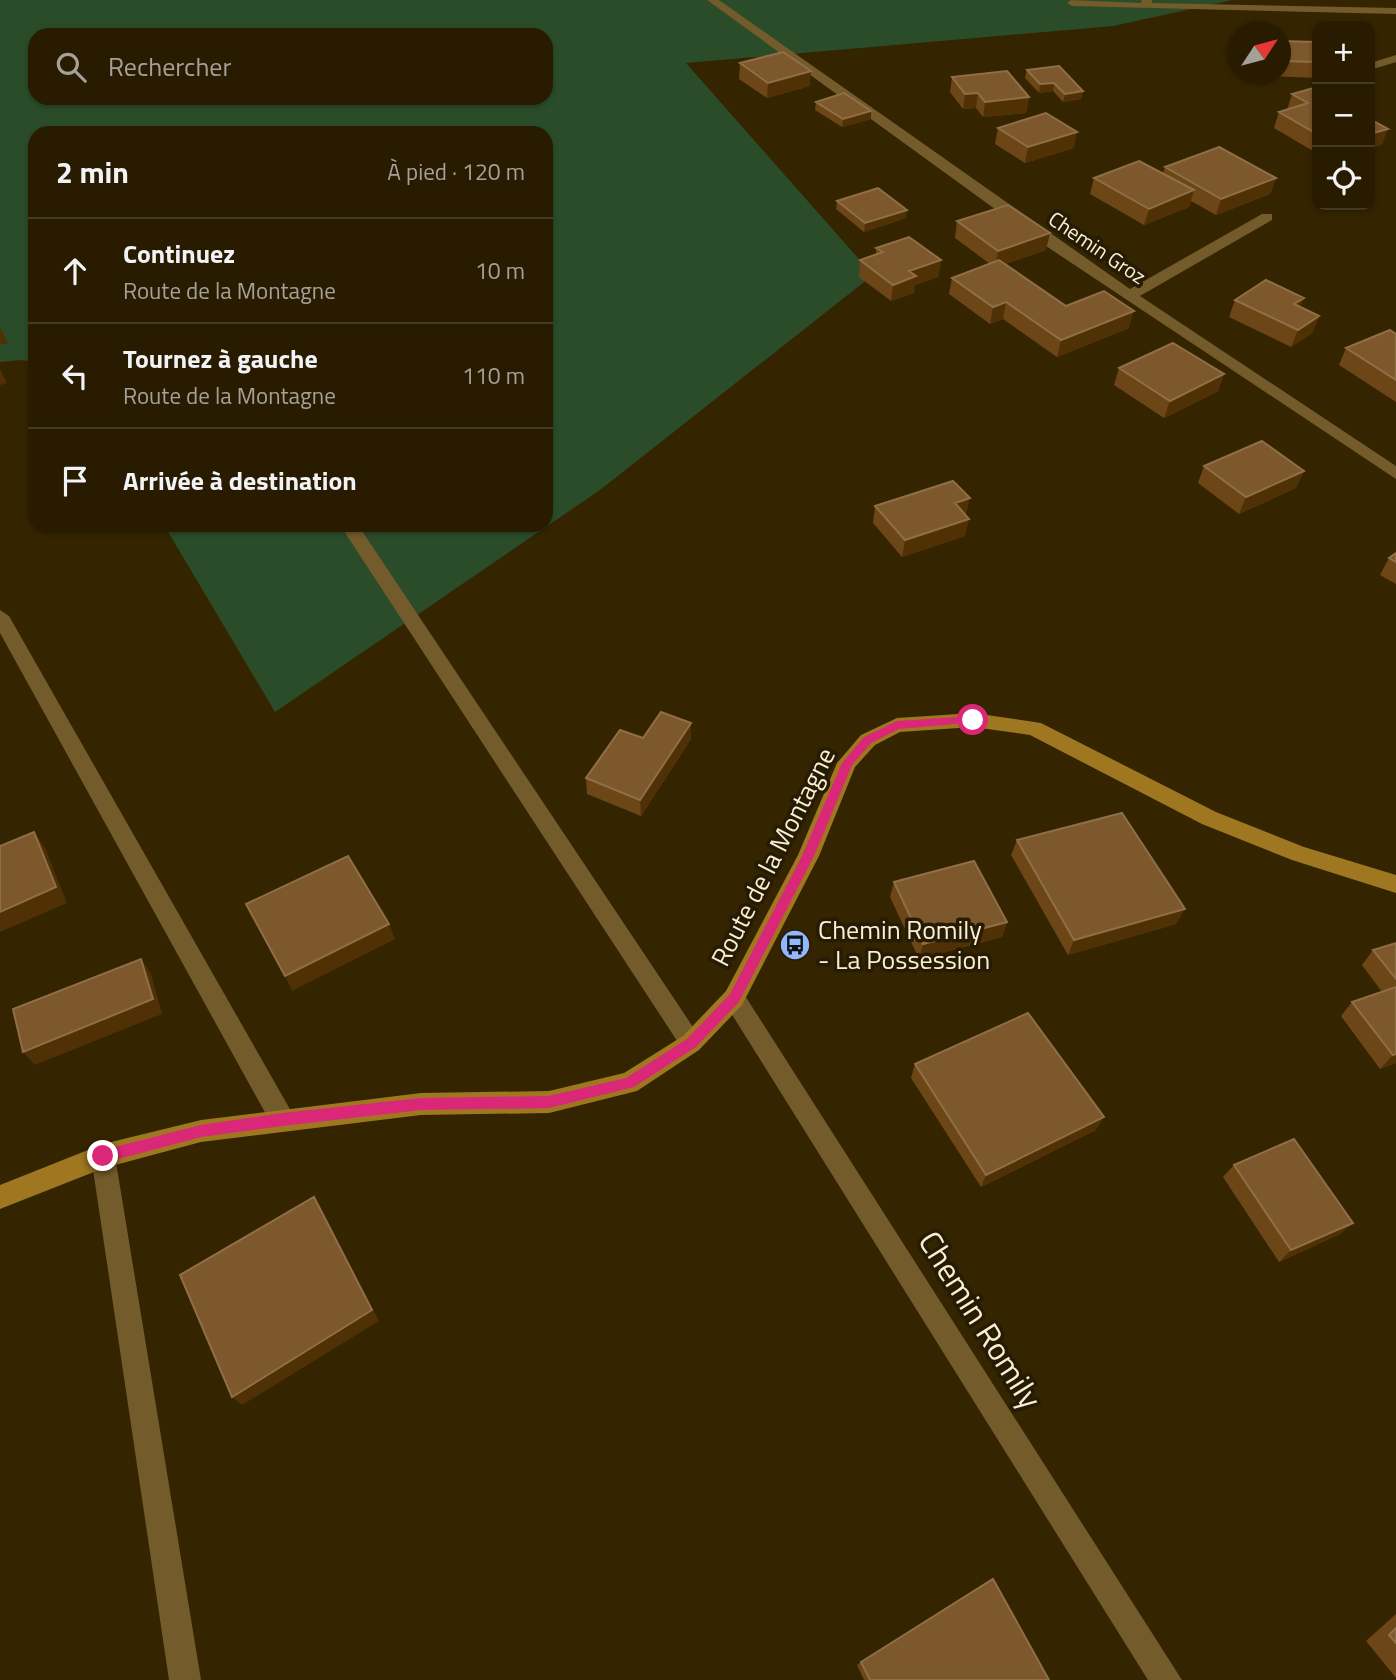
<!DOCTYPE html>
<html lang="fr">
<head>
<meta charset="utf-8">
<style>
	:root { --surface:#281b00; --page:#30240a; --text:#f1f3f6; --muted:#a5a199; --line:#443922 }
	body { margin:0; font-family:"Titillium Web",sans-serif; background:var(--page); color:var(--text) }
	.controls { position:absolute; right:21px; top:21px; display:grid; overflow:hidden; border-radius:14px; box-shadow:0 2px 5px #0004 }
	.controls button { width:63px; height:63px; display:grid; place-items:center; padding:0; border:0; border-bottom:2px solid var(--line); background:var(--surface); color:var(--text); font:35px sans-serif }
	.compass { position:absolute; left:1228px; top:21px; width:63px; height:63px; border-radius:50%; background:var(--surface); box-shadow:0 2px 5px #0004; rotate:54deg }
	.stop { position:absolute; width:21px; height:21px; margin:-16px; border:5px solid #db2777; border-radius:50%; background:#fff }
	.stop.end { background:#db2777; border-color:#fff; box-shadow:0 2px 7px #0008 }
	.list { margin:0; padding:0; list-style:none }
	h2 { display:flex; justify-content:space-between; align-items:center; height:91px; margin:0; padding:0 28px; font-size:30px }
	h2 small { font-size:23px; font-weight:400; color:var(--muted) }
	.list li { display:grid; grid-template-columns:46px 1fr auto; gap:21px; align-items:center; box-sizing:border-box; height:105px; padding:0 28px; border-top:2px solid var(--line) }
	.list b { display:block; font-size:26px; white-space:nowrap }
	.list p { margin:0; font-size:23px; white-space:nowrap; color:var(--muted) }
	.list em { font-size:23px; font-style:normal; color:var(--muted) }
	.icon { flex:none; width:38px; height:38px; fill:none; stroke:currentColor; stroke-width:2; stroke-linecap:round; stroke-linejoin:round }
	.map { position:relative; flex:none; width:1396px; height:1680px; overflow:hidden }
	.search { position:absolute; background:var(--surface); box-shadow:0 2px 5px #0004; left:28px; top:28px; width:525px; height:77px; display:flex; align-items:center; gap:18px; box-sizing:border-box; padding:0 24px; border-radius:21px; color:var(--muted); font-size:26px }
	.panel { position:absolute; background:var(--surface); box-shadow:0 2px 5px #0004; left:28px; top:126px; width:525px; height:406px; border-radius:21px }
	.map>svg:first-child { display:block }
</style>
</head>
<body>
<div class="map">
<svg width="1396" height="1680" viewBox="0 0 1396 1680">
	<rect width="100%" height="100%" fill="#352400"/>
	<path fill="#2a4c29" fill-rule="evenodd" d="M 0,0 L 1233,0 L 1113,26 L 686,63 L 873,275 L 600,490 L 275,712 L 164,525 L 546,525 L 546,133 L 35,133 L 35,362 L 21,360 L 0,362 ZM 35,35 L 546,35 L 546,98 L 35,98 Z"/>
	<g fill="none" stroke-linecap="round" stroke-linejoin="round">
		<path fill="#735b2b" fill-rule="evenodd" d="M 707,0 L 719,0 L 1130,289 L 1262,214 L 1272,214 L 1272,220 L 1140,296 L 1396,466 L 1396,479 L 1046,246 Z
			M 1142,0 L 1152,0 L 1152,3 L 1396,8 L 1396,14 L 1072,6 L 1067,3 L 1071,0 L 1141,3 Z
			M 1396,55 L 1396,62 L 1370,70 L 1370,63 Z
			M 340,525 L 358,525 L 699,1036 L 703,1043 L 699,1050 L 691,1053 L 683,1050 Z
			M 0,610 L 9,616 L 291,1111 L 294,1119 L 291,1127 L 282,1130 L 273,1127 L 0,633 Z
			M 734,988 L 742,991 L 1182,1680 L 1148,1680 L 726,1005 L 723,998 L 726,991 Z
			M 103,1144 L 112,1148 L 115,1156 L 201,1680 L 169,1680 L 91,1156 L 94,1148 Z"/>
		<path fill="#9e7720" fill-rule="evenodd" d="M 973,713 L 1041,723 L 1216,812 L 1304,847 L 1396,875 L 1396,893 L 1292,860 L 1202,824 L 1030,735 L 973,727 L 900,732 L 875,745 L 855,767 L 819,856 L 742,1005 L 699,1050 L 637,1091 L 549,1113 L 421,1115 L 201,1142 L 104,1168 L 0,1209 L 0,1185 L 103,1144 L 201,1120 L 421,1093 L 549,1091 L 624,1073 L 683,1036 L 726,991 L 798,855 L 837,763 L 861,735 L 897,718 Z"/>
	</g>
	<path fill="#6d4618" d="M 1280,41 L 1317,42 L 1317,78 L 1243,75 L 1242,74 L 1280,74 Z
		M 1238,42 L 1238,64 L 1235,55 Z
		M 740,63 L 810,86 L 767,98 L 739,79 Z
		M 1027,70 L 1083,91 L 1081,99 L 1063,102 L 1053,91 L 1039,93 L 1025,78 Z
		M 952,77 L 1029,97 L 1026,113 L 983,117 L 976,108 L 963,109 L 950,92 Z
		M 1317,87 L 1317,150 L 1313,151 L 1274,128 L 1279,112 L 1287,110 L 1292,94 Z
		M 816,102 L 871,119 L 842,127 L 815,110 Z
		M 998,128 L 1074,148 L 1025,163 L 995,144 Z
		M 1165,167 L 1276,178 L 1270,194 L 1216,215 L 1191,201 L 1189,207 L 1144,225 L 1090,194 L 1094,178 L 1163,173 Z
		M 837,201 L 906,218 L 864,232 L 836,209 Z
		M 957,221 L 1046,250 L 1005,264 L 1066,306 L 1129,328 L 1057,357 L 1003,319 L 990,324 L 949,294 L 952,278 L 990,264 L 955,238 Z
		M 876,248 L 941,260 L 938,277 L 915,285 L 914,293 L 891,301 L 859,277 L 860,260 L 876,255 Z
		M 1235,300 L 1300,307 L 1319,316 L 1312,333 L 1291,347 L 1229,317 Z
		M 1396,334 L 1396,402 L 1339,365 L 1346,348 Z
		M 1119,368 L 1224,374 L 1218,391 L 1164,418 L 1114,385 Z
		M 1204,466 L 1304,471 L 1296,488 L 1239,514 L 1198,483 Z
		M 875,506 L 966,515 L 965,536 L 902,557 L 873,523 Z
		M 1396,553 L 1396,584 L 1380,575 L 1389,558 Z
		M 691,723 L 691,739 L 641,816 L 587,794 L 586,778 L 643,738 Z
		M 1017,840 L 1176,924 L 1068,955 L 1011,855 Z
		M 894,882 L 1007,922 L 1002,937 L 919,959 L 890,897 Z
		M 1396,943 L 1396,1063 L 1380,1069 L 1341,1016 L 1352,1002 L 1382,992 L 1362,965 L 1373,950 Z
		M 915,1064 L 1096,1130 L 981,1187 L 911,1078 Z
		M 1234,1165 L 1353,1223 L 1340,1234 L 1279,1262 L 1223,1177 Z
		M 1396,1614 L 1396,1678 L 1366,1641 Z
		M 861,1662 L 1049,1680 L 864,1680 L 857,1665 Z"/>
	<path fill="#503106" d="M 811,71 L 810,86 L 767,98 L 768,83 Z
		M 1054,83 L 1053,91 L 1039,93 L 1040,84 Z
		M 1083,91 L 1081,99 L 1063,102 L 1065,94 Z
		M 978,93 L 976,108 L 963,109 L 965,94 Z
		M 1029,97 L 1026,113 L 983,117 L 985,102 Z
		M 871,111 L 871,119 L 842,127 L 843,119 Z
		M 1388,129 L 1382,145 L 1370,148 L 1370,134 Z
		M 1077,132 L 1074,148 L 1025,163 L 1028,147 Z
		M 1317,141 L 1317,150 L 1313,151 Z
		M 1276,178 L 1270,194 L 1216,215 L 1221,199 Z
		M 1194,190 L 1189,207 L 1144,225 L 1149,209 Z
		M 907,210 L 906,218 L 864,232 L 865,223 Z
		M 1050,233 L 1046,250 L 995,267 L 998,251 Z
		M 941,260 L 938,277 L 915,285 L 914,293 L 891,301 L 893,285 L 909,271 Z
		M 1304,298 L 1297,314 L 1294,304 Z
		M 1006,302 L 1003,319 L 990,324 L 993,307 Z
		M 1134,311 L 1129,328 L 1057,357 L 1061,340 Z
		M 1319,316 L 1312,333 L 1291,347 L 1298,330 Z
		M 0,327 L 8,343 L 0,345 Z
		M 0,369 L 7,383 L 0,385 Z
		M 1224,374 L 1218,391 L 1164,418 L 1170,401 Z
		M 1304,471 L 1296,488 L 1239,514 L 1246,497 Z
		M 970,498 L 966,515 L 952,520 L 955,503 Z
		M 969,519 L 965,536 L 902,557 L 905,540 Z
		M 691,723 L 691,739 L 641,816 L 640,800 Z
		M 34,832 L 45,848 L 67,903 L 0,932 L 0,912 Z
		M 1185,909 L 1176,924 L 1068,955 L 1074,940 Z
		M 1007,922 L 1002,937 L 919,959 L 923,944 Z
		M 389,924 L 395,939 L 292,991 L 285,976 Z
		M 141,959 L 151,974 L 162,1014 L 35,1065 L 23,1052 Z
		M 1396,1054 L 1396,1063 L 1380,1069 L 1393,1055 Z
		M 1104,1117 L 1096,1130 L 981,1187 L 986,1175 Z
		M 314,1197 L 321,1209 L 379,1321 L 242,1405 L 232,1397 Z
		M 1353,1223 L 1340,1234 L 1279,1262 L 1291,1250 Z"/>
	<path fill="#7c582c" stroke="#906f46" stroke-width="2" d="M 1280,41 L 1317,42 L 1317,62 L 1280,61 Z
		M 783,52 L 811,71 L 768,83 L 740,63 Z
		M 1059,66 L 1083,91 L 1065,94 L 1054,83 L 1040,84 L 1027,70 Z
		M 1007,71 L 1029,97 L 985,102 L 978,93 L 965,94 L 952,77 Z
		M 1317,87 L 1317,134 L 1279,112 L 1308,103 L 1292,94 Z
		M 844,93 L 871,111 L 843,119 L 816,102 Z
		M 1046,113 L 1077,132 L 1028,147 L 998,128 Z
		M 1370,119 L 1388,129 L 1370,134 Z
		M 1219,147 L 1276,178 L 1221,199 L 1165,167 Z
		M 1139,161 L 1194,190 L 1149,209 L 1094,178 Z
		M 878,188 L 907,210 L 865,223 L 837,201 Z
		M 1008,205 L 1050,233 L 998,251 L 957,221 Z
		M 909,237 L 941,260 L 909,271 L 916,276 L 893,285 L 860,260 L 883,252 L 876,248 Z
		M 999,260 L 1066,306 L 1104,291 L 1134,311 L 1061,340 L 1006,302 L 993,307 L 952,278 Z
		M 1266,280 L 1304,298 L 1294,304 L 1319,316 L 1298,330 L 1235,300 Z
		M 1390,330 L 1396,334 L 1396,380 L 1346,348 Z
		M 1173,343 L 1224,374 L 1170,401 L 1119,368 Z
		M 1262,441 L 1304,471 L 1246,497 L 1204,466 Z
		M 953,481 L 970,498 L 955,503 L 969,519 L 905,540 L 875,506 Z
		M 1396,553 L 1396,562 L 1389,558 Z
		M 661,712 L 691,723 L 640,800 L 586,778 L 620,730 L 643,738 Z
		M 1122,813 L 1185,909 L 1074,940 L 1017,840 Z
		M 34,832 L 56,887 L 0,912 L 0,846 Z
		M 348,856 L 389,924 L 285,976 L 246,904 Z
		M 974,861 L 1007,922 L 923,944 L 894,882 Z
		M 1396,943 L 1396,979 L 1373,950 Z
		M 141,959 L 153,999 L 23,1052 L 13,1009 Z
		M 1396,987 L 1396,1054 L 1393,1055 L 1352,1002 Z
		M 1028,1013 L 1104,1117 L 986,1175 L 915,1064 Z
		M 1294,1139 L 1353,1223 L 1291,1250 L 1234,1165 Z
		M 314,1197 L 372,1310 L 232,1397 L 180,1275 Z
		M 993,1579 L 1049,1680 L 870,1680 L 861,1662 Z
		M 1396,1628 L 1396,1643 L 1389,1635 Z"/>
	<path fill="#db2777" d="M 973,716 L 979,720 L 977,722 L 899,729 L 871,743 L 852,765 L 814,856 L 739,1002 L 696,1047 L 634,1087 L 549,1108 L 421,1110 L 282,1126 L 201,1137 L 103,1163 L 98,1161 L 96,1156 L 103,1150 L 201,1125 L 282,1113 L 421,1098 L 549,1096 L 626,1078 L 687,1039 L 730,994 L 802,856 L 842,763 L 864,737 L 897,721 Z"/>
	<defs>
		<g id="bus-disc" transform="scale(1.575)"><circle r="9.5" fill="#93b7fd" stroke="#261c06"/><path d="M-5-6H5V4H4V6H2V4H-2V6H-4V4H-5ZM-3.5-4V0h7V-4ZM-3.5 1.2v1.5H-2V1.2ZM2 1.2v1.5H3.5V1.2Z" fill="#111"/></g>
	</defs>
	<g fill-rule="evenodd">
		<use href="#bus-disc" x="795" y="945"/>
	</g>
	<g text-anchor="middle" stroke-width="7" stroke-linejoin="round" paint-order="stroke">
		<g font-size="21" fill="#fceed3" stroke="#261c06">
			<text transform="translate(1097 248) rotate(34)" y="7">Chemin Groz</text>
		</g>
		<g font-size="26" fill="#fceed3" stroke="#261c06">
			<text transform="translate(773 857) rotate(-63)" y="9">Route de la Montagne</text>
		</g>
		<g font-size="26" fill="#fceed3" stroke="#261c06" text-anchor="start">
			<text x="818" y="939">Chemin Romily<tspan x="818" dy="30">- La Possession</tspan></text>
		</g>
		<g font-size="32" fill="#fceed3" stroke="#261c06">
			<text transform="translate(980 1320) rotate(58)" y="11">Chemin Romily</text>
		</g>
	</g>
</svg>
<div class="controls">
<button>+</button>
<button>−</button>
<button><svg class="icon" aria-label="locate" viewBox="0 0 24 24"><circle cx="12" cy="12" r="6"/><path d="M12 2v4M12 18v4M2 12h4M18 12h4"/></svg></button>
</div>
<svg class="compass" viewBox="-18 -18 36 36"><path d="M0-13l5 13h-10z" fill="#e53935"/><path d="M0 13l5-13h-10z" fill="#a5a199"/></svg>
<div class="stop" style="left:973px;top:720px"></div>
<div class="stop end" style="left:103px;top:1156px"></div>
<div class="search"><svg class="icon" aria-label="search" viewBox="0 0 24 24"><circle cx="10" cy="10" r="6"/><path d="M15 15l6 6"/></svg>Rechercher</div>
<section class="panel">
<h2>2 min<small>À pied · 120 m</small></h2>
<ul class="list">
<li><svg class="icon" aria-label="ahead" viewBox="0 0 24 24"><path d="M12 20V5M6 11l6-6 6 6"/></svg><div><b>Continuez</b><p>Route de la Montagne</p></div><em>10 m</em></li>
<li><svg class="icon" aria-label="left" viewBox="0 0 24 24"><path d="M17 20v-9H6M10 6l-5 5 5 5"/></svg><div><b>Tournez à gauche</b><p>Route de la Montagne</p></div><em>110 m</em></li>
<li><svg class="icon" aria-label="arrive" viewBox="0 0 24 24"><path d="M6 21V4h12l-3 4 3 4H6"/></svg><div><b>Arrivée à destination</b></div></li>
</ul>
</section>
</div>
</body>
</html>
